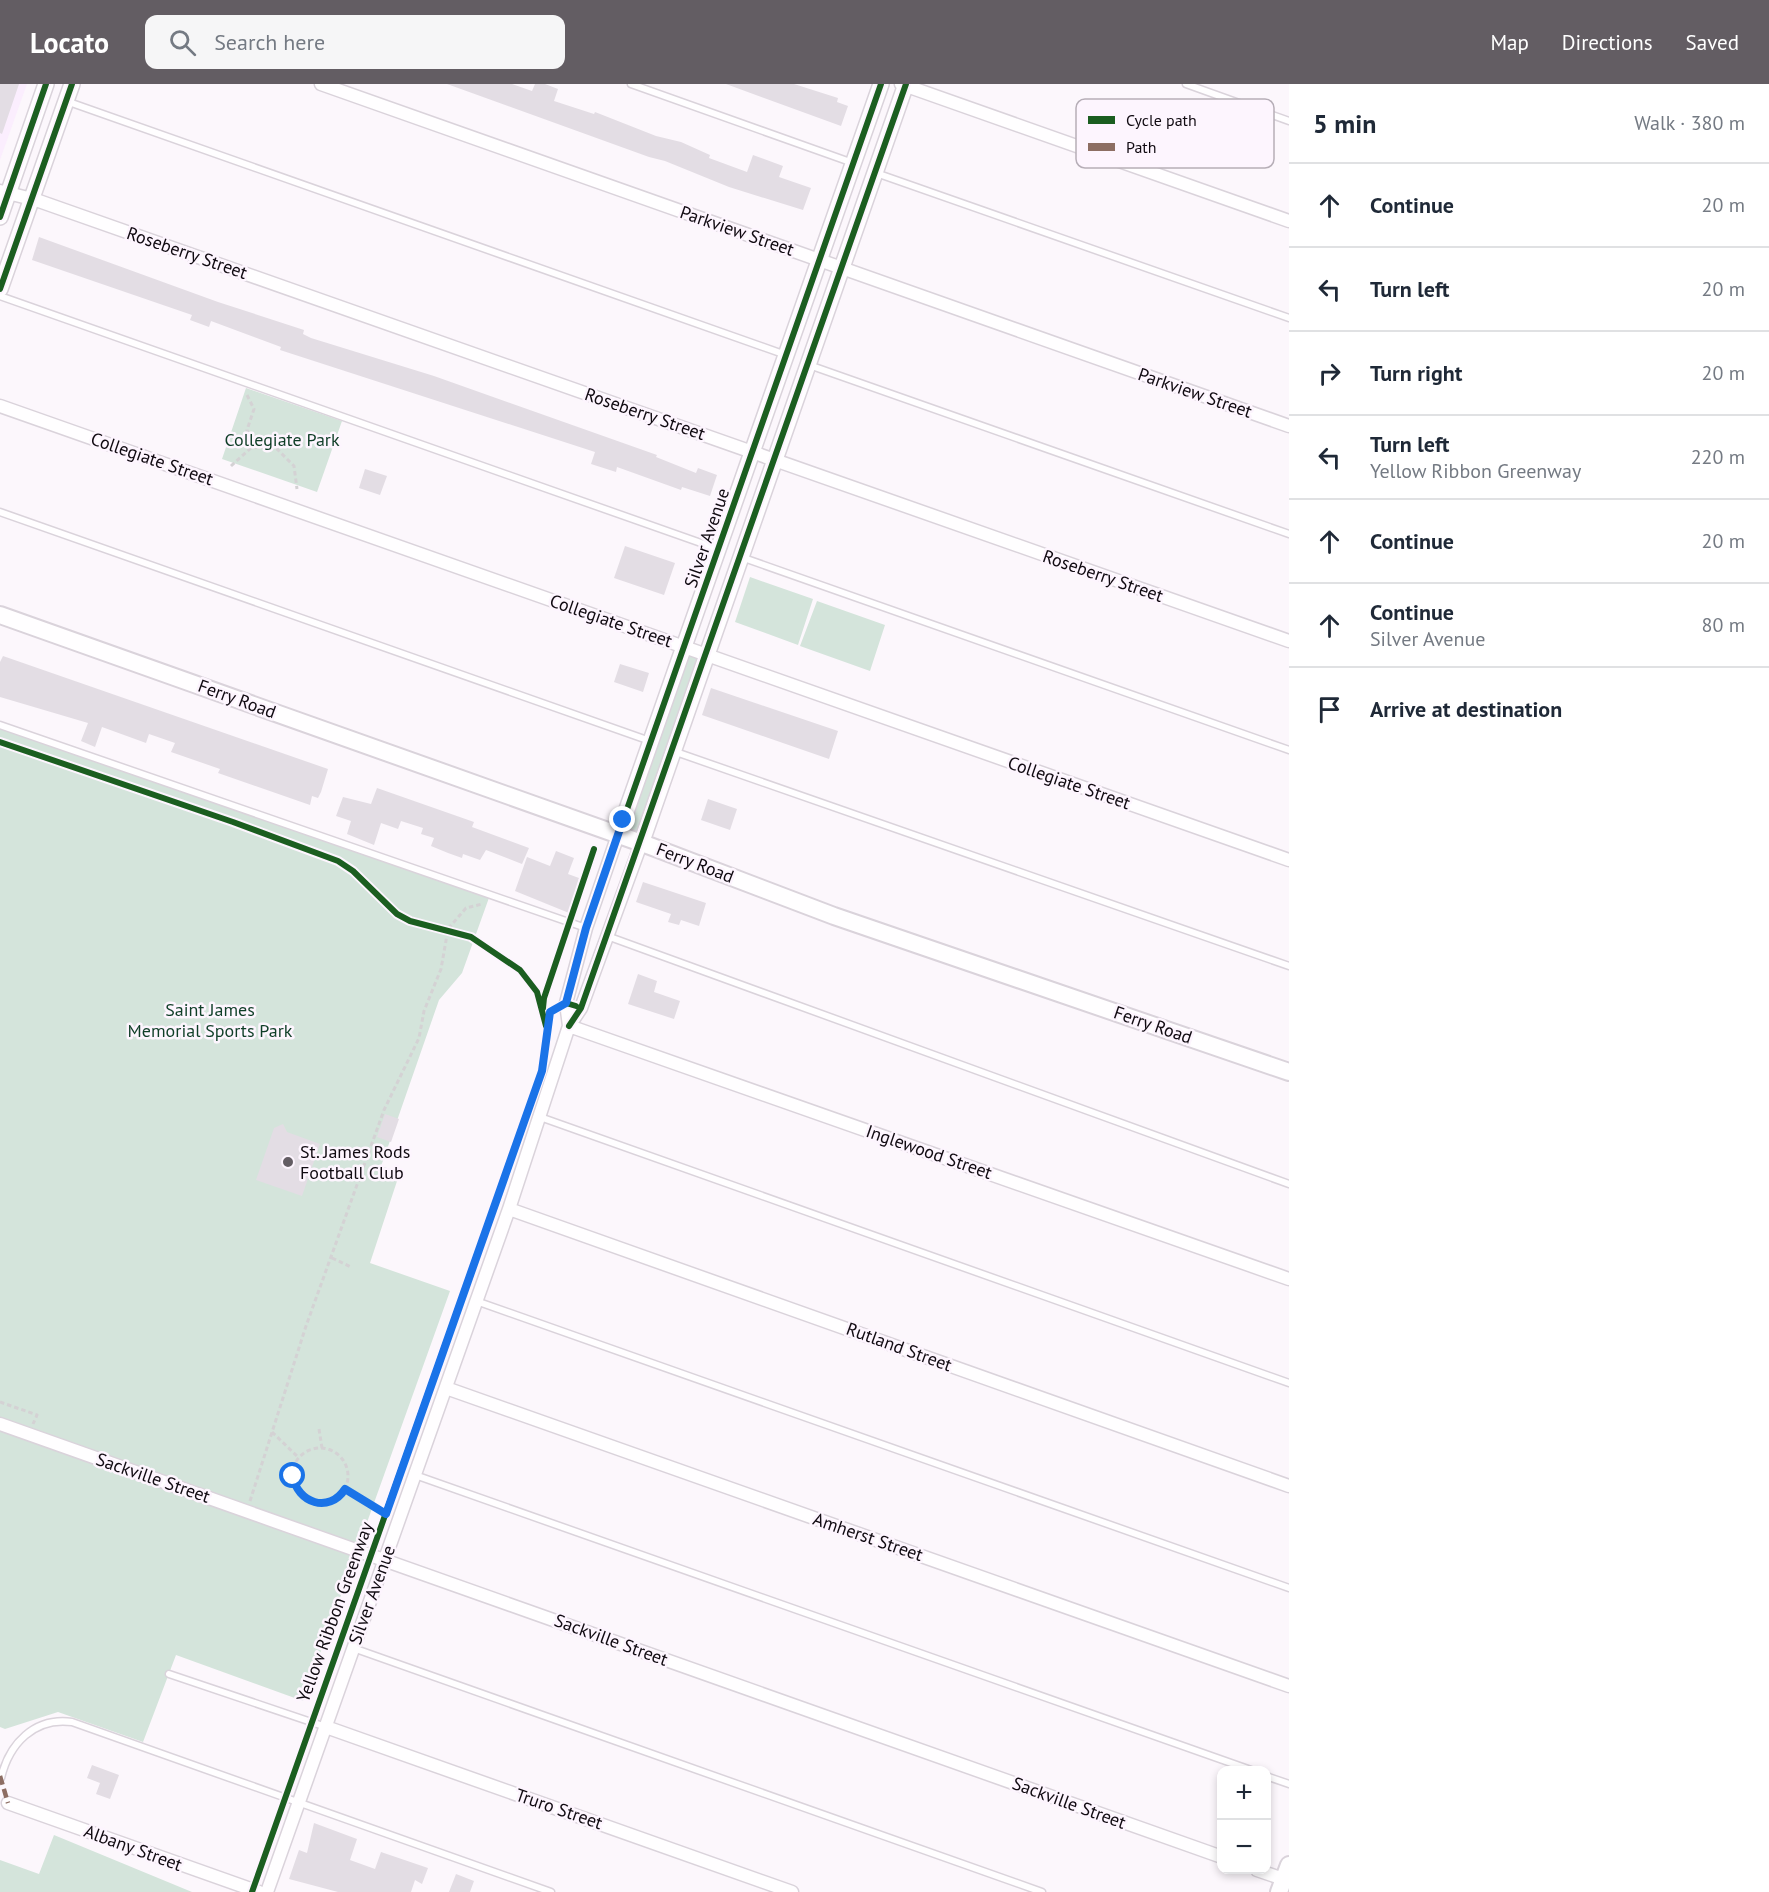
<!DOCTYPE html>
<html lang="en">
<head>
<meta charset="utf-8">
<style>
	:root { --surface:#fff; --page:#f6f6f7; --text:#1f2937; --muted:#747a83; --line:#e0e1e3; --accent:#635d63 }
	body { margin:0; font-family:"PT Sans",sans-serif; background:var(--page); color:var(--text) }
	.controls { position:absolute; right:18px; bottom:18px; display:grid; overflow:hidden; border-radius:12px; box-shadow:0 3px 9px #0003 }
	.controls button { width:54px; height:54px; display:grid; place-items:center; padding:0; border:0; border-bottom:2px solid var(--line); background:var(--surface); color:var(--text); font:30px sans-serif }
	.stop { position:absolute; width:18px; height:18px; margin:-14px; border:4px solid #1a73e8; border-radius:50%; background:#fff }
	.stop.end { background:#1a73e8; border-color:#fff; box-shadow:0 2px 6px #0008 }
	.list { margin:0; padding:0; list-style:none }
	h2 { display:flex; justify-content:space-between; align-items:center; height:78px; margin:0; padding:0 24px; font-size:26px }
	h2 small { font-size:20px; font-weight:400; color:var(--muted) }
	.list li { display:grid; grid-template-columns:39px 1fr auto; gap:18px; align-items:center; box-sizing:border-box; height:84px; padding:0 24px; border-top:2px solid var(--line) }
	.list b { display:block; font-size:22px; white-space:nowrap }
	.list p { margin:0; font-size:20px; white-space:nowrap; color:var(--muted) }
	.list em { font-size:20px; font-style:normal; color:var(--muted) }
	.icon { flex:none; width:33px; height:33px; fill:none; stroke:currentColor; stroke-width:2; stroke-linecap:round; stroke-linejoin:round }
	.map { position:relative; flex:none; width:1289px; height:1808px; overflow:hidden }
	header { display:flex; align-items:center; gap:36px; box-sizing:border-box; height:84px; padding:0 30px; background:var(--accent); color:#fff }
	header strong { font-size:28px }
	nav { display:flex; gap:33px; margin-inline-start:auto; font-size:21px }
	.search { width:420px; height:54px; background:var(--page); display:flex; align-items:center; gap:15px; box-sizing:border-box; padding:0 21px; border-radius:12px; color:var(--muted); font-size:22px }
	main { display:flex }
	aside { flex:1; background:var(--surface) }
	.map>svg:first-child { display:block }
</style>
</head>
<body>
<header>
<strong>Locato</strong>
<div class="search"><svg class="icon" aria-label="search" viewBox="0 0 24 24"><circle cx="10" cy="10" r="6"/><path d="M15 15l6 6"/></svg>Search here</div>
<nav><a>Map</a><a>Directions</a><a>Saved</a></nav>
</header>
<main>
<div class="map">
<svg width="1289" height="1808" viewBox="0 0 1289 1808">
	<rect width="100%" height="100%" fill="#fcf7fc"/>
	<path fill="#fbeefe" d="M 0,0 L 27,0 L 0,76 Z"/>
	<path fill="#d4e4db" d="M 246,304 L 342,337 L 317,408 L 222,375 Z
		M 750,493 L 813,515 L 798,561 L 735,538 Z
		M 817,517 L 885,541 L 870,587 L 800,562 Z
		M 685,563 L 707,571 L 641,760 L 618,751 Z
		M 0,641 L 490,811 L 462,889 L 439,916 L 384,1074 L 381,1082 L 400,1088 L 370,1179 L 450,1207 L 303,1617 L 176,1571 L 143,1658 L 58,1628 L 5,1645 L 0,1643 Z
		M 54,1751 L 192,1808 L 0,1808 L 0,1776 L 39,1790 Z"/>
	<path fill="#e3dde4" d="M 0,0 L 19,0 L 2,50 L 0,49 Z
		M 447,0 L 512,0 L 532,7 L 535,0 L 545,0 L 558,5 L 554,17 L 594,30 L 595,28 L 656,52 L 681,58 L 710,71 L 709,74 L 747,88 L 753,71 L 783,82 L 779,93 L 811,104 L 803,126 L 729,103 L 665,77 L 649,73 Z
		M 726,0 L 794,0 L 838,14 L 837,18 L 848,22 L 841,42 Z
		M 39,153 L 218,218 L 304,246 L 303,250 L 311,254 L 434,292 L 657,371 L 656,373 L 696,389 L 698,384 L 717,391 L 710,412 L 682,403 L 681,406 L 617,383 L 616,388 L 591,380 L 595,368 L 280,266 L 281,263 L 211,237 L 209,243 L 190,236 L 192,231 L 32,176 Z
		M 365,385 L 387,392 L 380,411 L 359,404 Z
		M 625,462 L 675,479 L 664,511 L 614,494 Z
		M 3,572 L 328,685 L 321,708 L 318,714 L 312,712 L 310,721 L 218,689 L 220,685 L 171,668 L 175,659 L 149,650 L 146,659 L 102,643 L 95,663 L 81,657 L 88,639 L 0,613 L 0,578 Z
		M 620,580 L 649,589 L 643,608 L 614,598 Z
		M 711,604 L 838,647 L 829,675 L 702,631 Z
		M 377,704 L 474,738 L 472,743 L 529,764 L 522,780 L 486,766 L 480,776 L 463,770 L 462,774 L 448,769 L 431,762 L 434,754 L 421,750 L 423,744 L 401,737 L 398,745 L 381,739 L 374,761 L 347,750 L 351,737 L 336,732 L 343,713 L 371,720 Z
		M 708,715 L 737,725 L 730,746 L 701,736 Z
		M 556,767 L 574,774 L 568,790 L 579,794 L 569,829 L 515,807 L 527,773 L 550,782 Z
		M 643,798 L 706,819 L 699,842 L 681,836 L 679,841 L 668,838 L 671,830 L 636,818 Z
		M 638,890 L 657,897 L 654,908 L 680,917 L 674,935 L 628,920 Z
		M 385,1030 L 399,1035 L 391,1058 L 377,1053 Z
		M 283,1040 L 287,1048 L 320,1060 L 302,1112 L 256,1096 L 274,1044 Z
		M 92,1681 L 119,1691 L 110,1715 L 96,1710 L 100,1699 L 87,1694 Z
		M 314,1739 L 357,1755 L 350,1776 L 375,1785 L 381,1768 L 428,1784 L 422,1800 L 415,1796 L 411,1808 L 338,1808 L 289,1795 L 299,1766 L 307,1769 Z
		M 456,1790 L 474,1797 L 470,1808 L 449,1808 Z"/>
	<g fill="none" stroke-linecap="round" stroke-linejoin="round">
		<g stroke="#dad3db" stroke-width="9">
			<path id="service" d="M 631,0 L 853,79
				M 1186,0 L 1289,37
				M 66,17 L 786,271
				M 876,89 L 1289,234
				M 0,212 L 718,465
				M 809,281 L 1289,450
				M 0,428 L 650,657
				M 741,473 L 1289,666
				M 0,641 L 586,844
				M 673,667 L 1289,882
				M 607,852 L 1289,1100
				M 540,1033 L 1289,1299
				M 476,1217 L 1289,1504
				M 415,1391 L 1251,1686
				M 353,1564 L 1042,1808
				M 169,1590 L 326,1643
				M 1266,1692 L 1289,1700
				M 1,1694 C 9,1660 34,1633 72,1638 L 551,1808"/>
		</g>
		<g stroke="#dad3db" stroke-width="15">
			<path id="minor" d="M 321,0 L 1289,342
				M 901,0 L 1289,137
				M 0,107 L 36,116 L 1289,557
				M 0,322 L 1289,776
				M 569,942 L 1289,1195
				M 569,942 L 566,919 L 586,844 L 618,751
				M 509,1125 L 1289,1402
				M 446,1304 L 1289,1602
				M 0,1340 L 1222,1773
				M 326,1643 L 792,1808
				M 8,1719 L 259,1808
				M 1257,1786 L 1289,1797
				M 267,1808 L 509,1125 L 569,942 L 581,924 L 641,760"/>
		</g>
		<g stroke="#dad3db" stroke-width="18">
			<path id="tertiary" d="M 0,133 L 46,0
				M 0,205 L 72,0
				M 618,751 L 881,0
				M 641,760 L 906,0"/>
		</g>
		<g stroke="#dad3db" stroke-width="20">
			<path id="secondary" d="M 0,531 L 650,762 L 834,832 L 1289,988
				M 1279,1808 L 1289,1781"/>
		</g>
		<path stroke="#d4d2d4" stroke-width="3" stroke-dasharray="4.5 3" stroke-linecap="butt" d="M 247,311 L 254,325 L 247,346 L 256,362
			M 231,382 L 252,363 L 277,365 L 294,382 L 297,405
			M 332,1174 L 351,1183
			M 0,1318 L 37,1331 L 33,1340
			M 319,1345 L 322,1364
			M 272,1348 L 299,1374
			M292 1392a28 28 0 1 1 56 0a28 28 0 1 1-56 0Z
			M 345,1405 L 386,1429
			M 250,1417 L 306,1242 L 384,1026 L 419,954 L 424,927 L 441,885 L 448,845 L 466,824 L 482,820"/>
		<use href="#service" stroke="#fffeff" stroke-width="6"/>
		<use href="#minor" stroke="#fffeff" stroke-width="12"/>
		<use href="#tertiary" stroke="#fffeff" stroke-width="15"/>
		<use href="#secondary" stroke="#fffeff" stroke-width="16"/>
		<path stroke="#8d6e63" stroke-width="4.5" stroke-dasharray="9 4.5" stroke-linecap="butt" d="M 0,1692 L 8,1719"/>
		<g stroke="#fdf5fe" stroke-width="10">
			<path id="cycleway" d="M 0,133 L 46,0
				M 0,205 L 72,0
				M 0,658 L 233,738 L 338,777 L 353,787 L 397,830 L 410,837 L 471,853 L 520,886 L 537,908 L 546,942
				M 566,919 L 586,844 L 618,751 L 881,0
				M 543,924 L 544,914 L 594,765
				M 569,942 L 581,924 L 906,0
				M 252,1808 L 542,987 L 550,928 L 566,919 L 576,922"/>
		</g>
		<use href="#cycleway" stroke="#1b5e20" stroke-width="6"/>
	</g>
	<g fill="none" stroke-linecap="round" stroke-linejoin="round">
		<path stroke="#1a73e8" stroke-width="8" d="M 293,1392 C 297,1419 329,1430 345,1405 L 386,1430 L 542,987 L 550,928 L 566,919 L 586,844 L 623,736"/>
	</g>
	<circle fill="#635d63" stroke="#fdf5fe" stroke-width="2" cx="288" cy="1078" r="6"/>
	<g text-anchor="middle" stroke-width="5" stroke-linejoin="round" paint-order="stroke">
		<g font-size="18" fill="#100a11" stroke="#fdf5fe">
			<text transform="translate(737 147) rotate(19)" y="6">Parkview Street</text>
			<text transform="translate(187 169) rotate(19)" y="6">Roseberry Street</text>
			<text transform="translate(1195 309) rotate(19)" y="6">Parkview Street</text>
			<text transform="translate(645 330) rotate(19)" y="6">Roseberry Street</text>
			<text transform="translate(152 375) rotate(19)" y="6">Collegiate Street</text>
			<text transform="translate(707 454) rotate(-71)" y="6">Silver Avenue</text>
			<text transform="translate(1103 492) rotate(19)" y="6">Roseberry Street</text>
			<text transform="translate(611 537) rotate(19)" y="6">Collegiate Street</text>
			<text transform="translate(237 615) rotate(20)" y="6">Ferry Road</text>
			<text transform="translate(1069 699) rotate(19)" y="6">Collegiate Street</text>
			<text transform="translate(695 779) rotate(21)" y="6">Ferry Road</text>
			<text transform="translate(1153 941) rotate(19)" y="6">Ferry Road</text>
			<text transform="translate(929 1068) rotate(19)" y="6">Inglewood Street</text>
			<text transform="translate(899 1263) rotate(20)" y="6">Rutland Street</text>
			<text transform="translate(153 1394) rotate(19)" y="6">Sackville Street</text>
			<text transform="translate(868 1453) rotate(19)" y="6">Amherst Street</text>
			<text transform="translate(372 1511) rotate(-70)" y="6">Silver Avenue</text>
			<text transform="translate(335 1528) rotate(-70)" y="6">Yellow Ribbon Greenway</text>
			<text transform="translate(611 1556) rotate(20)" y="6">Sackville Street</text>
			<text transform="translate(1069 1719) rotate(20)" y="6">Sackville Street</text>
			<text transform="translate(559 1725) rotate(19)" y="6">Truro Street</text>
			<text transform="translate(133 1764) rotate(20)" y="6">Albany Street</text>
		</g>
		<g font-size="18" fill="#0f3e27" stroke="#fdf5fe">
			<text x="282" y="362">Collegiate Park</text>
			<text x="210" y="932">Saint James<tspan x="210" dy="21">Memorial Sports Park</tspan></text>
		</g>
		<g font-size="18" fill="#100a11" stroke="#fdf5fe" text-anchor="start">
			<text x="300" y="1074">St. James Rods<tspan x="300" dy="21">Football Club</tspan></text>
		</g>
	</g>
	<rect x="1076" y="15" width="198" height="69" rx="9" fill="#fdf5fe" stroke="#b6aeb7" stroke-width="1.5"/>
	<rect x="1088" y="32" width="27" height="8" fill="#1b5e20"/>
	<rect x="1088" y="59" width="27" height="8" fill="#8d6e63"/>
	<g font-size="16" fill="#100a11">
		<text x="1126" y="42">Cycle path</text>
		<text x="1126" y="69">Path</text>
	</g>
</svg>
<div class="controls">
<button>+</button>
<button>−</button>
</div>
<div class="stop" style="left:293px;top:1392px"></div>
<div class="stop end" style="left:623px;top:736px"></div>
</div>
<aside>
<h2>5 min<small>Walk · 380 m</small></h2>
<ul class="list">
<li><svg class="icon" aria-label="ahead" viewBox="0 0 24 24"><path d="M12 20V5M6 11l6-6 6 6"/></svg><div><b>Continue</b></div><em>20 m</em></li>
<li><svg class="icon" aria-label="left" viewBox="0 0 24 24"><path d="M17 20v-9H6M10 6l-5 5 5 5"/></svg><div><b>Turn left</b></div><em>20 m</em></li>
<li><svg class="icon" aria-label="right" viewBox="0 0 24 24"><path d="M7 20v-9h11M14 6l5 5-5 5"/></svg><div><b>Turn right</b></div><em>20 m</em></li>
<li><svg class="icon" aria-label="left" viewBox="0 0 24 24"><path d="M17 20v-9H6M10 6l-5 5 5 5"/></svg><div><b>Turn left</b><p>Yellow Ribbon Greenway</p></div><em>220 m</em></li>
<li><svg class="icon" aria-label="ahead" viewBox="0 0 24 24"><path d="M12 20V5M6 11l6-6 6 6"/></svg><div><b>Continue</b></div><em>20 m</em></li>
<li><svg class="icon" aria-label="ahead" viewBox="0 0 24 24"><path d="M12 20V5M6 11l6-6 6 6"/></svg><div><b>Continue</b><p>Silver Avenue</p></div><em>80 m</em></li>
<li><svg class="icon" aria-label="arrive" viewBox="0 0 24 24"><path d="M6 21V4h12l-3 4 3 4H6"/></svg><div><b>Arrive at destination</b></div></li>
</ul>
</aside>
</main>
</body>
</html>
